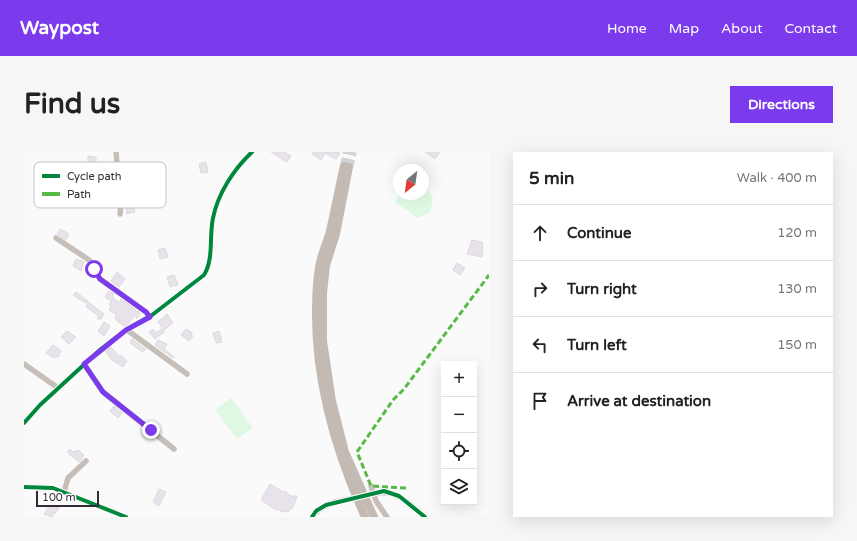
<!DOCTYPE html>
<html lang="en">
<head>
<meta charset="utf-8">
<style>
	:root { --surface:#fff; --page:#f6f6f6; --text:#222; --muted:#767676; --line:#e0e0e0; --accent:#7c3aed }
	body { margin:0; font-family:"Varela Round",sans-serif; background:var(--page); color:var(--text) }
	.controls { position:absolute; right:12px; bottom:12px; display:grid; overflow:hidden; border-radius:0px; box-shadow:0 4px 16px #0002 }
	.controls button { width:36px; height:36px; display:grid; place-items:center; padding:0; border:0; border-bottom:1px solid var(--line); background:var(--surface); color:var(--text); font:20px sans-serif }
	.compass { position:absolute; left:369px; top:12px; width:36px; height:36px; border-radius:50%; background:var(--surface); box-shadow:0 4px 16px #0002; rotate:209deg }
	.scale { position:absolute; left:12px; bottom:10px; width:63px; box-sizing:border-box; padding-left:4px; border:2px solid #312b37; border-top:0; font-size:11px; line-height:14px; white-space:nowrap; color:#312b37; -webkit-text-stroke:3px #fff; paint-order:stroke }
	.stop { position:absolute; width:12px; height:12px; margin:-9px; border:3px solid #7c3aed; border-radius:50%; background:#fff }
	.stop.end { background:#7c3aed; border-color:#fff; box-shadow:0 1px 4px #0008 }
	.list { margin:0; padding:0; list-style:none }
	h2 { display:flex; justify-content:space-between; align-items:center; height:52px; margin:0; padding:0 16px; font-size:17px }
	h2 small { font-size:13px; font-weight:400; color:var(--muted) }
	.list li { display:grid; grid-template-columns:26px 1fr auto; gap:12px; align-items:center; box-sizing:border-box; height:56px; padding:0 16px; border-top:1px solid var(--line) }
	.list b { display:block; font-size:15px; white-space:nowrap }
	.list em { font-size:13px; font-style:normal; color:var(--muted) }
	.icon { flex:none; width:22px; height:22px; fill:none; stroke:currentColor; stroke-width:2; stroke-linecap:round; stroke-linejoin:round }
	.map { position:relative; flex:none; width:465px; height:365px; overflow:hidden; border-radius:0px }
	header { display:flex; align-items:center; gap:24px; box-sizing:border-box; height:56px; padding:0 20px; background:var(--accent); color:#fff }
	header strong { font-size:19px }
	nav { display:flex; gap:22px; margin-inline-start:auto; font-size:14px }
	.intro { display:flex; align-items:center; justify-content:space-between; box-sizing:border-box; height:96px; padding:0 24px }
	h1 { margin:0; font-size:28px }
	.button { padding:10px 18px; border-radius:0px; background:var(--accent); color:#fff; font-size:14px; font-weight:700 }
	main { display:flex; gap:24px; padding:0 24px }
	aside { flex:1; background:var(--surface); border-radius:0px; box-shadow:0 4px 16px #0002 }
	.map>svg:first-child { display:block }
</style>
</head>
<body>
<header>
<strong>Waypost</strong>
<nav><a>Home</a><a>Map</a><a>About</a><a>Contact</a></nav>
</header>
<div class="intro"><h1>Find us</h1><a class="button">Directions</a></div>
<main>
<div class="map">
<svg width="465" height="365" viewBox="0 0 465 365">
	<rect width="100%" height="100%" fill="#fafafa"/>
	<path fill="#dff8e3" d="M 399,34 L 404,38 L 409,47 L 406,60 L 394,66 L 371,50 L 375,41 L 399,42 Z
		M 207,246 L 229,276 L 213,287 L 191,258 Z"/>
	<path fill="#e8e2eb" stroke="#dcd9de" d="M 247,0 L 260,0 L 267,4 L 263,10 Z
		M 289,0 L 314,0 L 316,1 L 312,7 L 301,1 L 297,8 L 288,2 Z
		M 401,0 L 416,0 L 411,7 Z
		M 64,4 L 72,5 L 72,10 L 75,11 L 73,18 L 64,16 Z
		M 182,10 L 184,20 L 177,21 L 175,12 Z
		M 109,53 L 111,60 L 103,62 L 102,55 Z
		M 36,77 L 45,82 L 42,88 L 33,82 Z
		M 448,88 L 458,90 L 459,92 L 458,105 L 443,102 Z
		M 141,96 L 144,105 L 136,107 L 134,98 Z
		M 52,107 L 60,110 L 57,119 L 49,114 Z
		M 433,111 L 441,116 L 436,123 L 429,118 Z
		M 93,120 L 101,127 L 95,135 L 87,129 Z
		M 150,123 L 154,133 L 146,135 L 143,125 Z
		M 85,139 L 90,142 L 88,144 L 95,151 L 97,147 L 116,161 L 113,166 L 110,164 L 105,171 L 101,174 L 94,170 L 91,166 L 93,163 L 85,158 L 87,154 L 85,152 L 88,150 L 81,145 Z
		M 52,140 L 64,149 L 62,151 L 49,143 Z
		M 64,150 L 80,162 L 76,168 L 73,166 L 75,164 L 62,155 Z
		M 143,162 L 149,171 L 140,178 L 134,170 Z
		M 80,170 L 86,174 L 80,184 L 74,179 Z
		M 129,177 L 132,181 L 138,177 L 140,180 L 131,187 L 125,180 Z
		M 162,177 L 168,181 L 167,183 L 169,184 L 165,189 L 157,183 Z
		M 43,179 L 52,185 L 45,192 L 37,185 Z
		M 195,179 L 198,190 L 192,191 L 189,181 Z
		M 108,187 L 122,197 L 119,200 L 106,191 Z
		M 134,188 L 143,192 L 140,197 L 150,205 L 149,206 L 131,193 Z
		M 29,193 L 37,199 L 34,205 L 31,204 L 30,206 L 22,201 Z
		M 87,195 L 95,205 L 96,203 L 103,209 L 99,215 L 88,208 L 81,199 Z
		M 90,254 L 98,261 L 94,266 L 86,259 Z
		M 46,297 L 49,300 L 54,298 L 60,303 L 55,310 L 43,300 Z
		M 246,332 L 259,340 L 261,339 L 267,344 L 273,344 L 269,355 L 265,359 L 257,360 L 257,358 L 252,358 L 237,348 Z
		M 135,337 L 142,340 L 135,354 L 129,350 Z
		M 26,353 L 35,356 L 28,365 L 20,362 Z"/>
	<g fill="none" stroke-linecap="round" stroke-linejoin="round">
		<path stroke="#d2d1d3" stroke-width="8" stroke-dasharray="8 4" stroke-linecap="butt" d="M 320,14 L 323,0
			M 325,15 L 329,0"/>
		<path stroke="#c6beb8" stroke-width="5.5" d="M 92,0 L 94,22 L 101,40 L 97,50 L 96,62
			M 32,86 L 65,108 L 76,127 L 122,160 L 126,165
			M 103,178 L 163,222
			M 0,212 L 34,236
			M 60,212 L 79,240 L 150,297
			M 0,271 L 16,253 L 77,197 L 102,178 L 128,163 L 180,123 C 190,107 185,84 189,66 C 194,41 210,17 228,0
			M 347,334 L 352,349 L 363,365
			M 0,335 L 29,336 L 102,365
			M 40,340 L 44,326 L 62,309
			M 353,341 C 373,337 387,353 401,365
			M 288,365 C 294,357 301,353 311,350"/>
		<path stroke="#c3bab3" stroke-width="8" d="M 320,14 C 315,35 311,57 306,79 C 303,90 298,100 296,111 C 292,128 292,146 292,163 C 292,234 312,301 341,365
			M 325,15 L 312,82 L 302,113 L 299,141 L 299,189 L 308,249 L 321,300 L 350,365"/>
		<path stroke="#c6beb8" stroke-width="5.5" d="M 311,350 L 353,341"/>
		<path stroke="#58b947" stroke-width="3" stroke-dasharray="6 3" stroke-linecap="butt" d="M 382,336 L 347,334 L 333,300 L 369,248 L 380,237 L 465,123"/>
		<g stroke="#fff" stroke-width="6">
			<path id="cycleway" d="M 0,271 L 16,253 L 77,197 L 102,178 L 128,163 L 180,123 C 190,107 185,84 189,66 C 194,41 210,17 228,0
				M 0,335 L 29,336 L 102,365
				M 288,365 L 292,359 L 302,353 L 360,339 L 375,344 L 401,365"/>
		</g>
		<use href="#cycleway" stroke="#00873e" stroke-width="4"/>
	</g>
	<g fill="none" stroke-linecap="round" stroke-linejoin="round">
		<path stroke="#7c3aed" stroke-width="5" d="M 70,117 L 76,127 L 122,160 L 126,165 L 102,178 L 60,212 L 79,240 L 127,278"/>
	</g>
	<rect x="10" y="10" width="132" height="46" rx="6" fill="#fff" stroke="#c1bfc3" stroke-width="1"/>
	<rect x="18" y="22" width="18" height="4" fill="#00873e"/>
	<rect x="18" y="40" width="18" height="4" fill="#58b947"/>
	<g font-size="11" fill="#312b37">
		<text x="43" y="28">Cycle path</text>
		<text x="43" y="46">Path</text>
	</g>
</svg>
<div class="controls">
<button>+</button>
<button>−</button>
<button><svg class="icon" aria-label="locate" viewBox="0 0 24 24"><circle cx="12" cy="12" r="6"/><path d="M12 2v4M12 18v4M2 12h4M18 12h4"/></svg></button>
<button><svg class="icon" aria-label="layers" viewBox="0 0 24 24"><path d="M12 4l9 5-9 5-9-5zM3 14l9 5 9-5"/></svg></button>
</div>
<svg class="compass" viewBox="-18 -18 36 36"><path d="M0-13l5 13h-10z" fill="#e53935"/><path d="M0 13l5-13h-10z" fill="#767676"/></svg>
<div class="scale">100 m</div>
<div class="stop" style="left:70px;top:117px"></div>
<div class="stop end" style="left:127px;top:278px"></div>
</div>
<aside>
<h2>5 min<small>Walk · 400 m</small></h2>
<ul class="list">
<li><svg class="icon" aria-label="ahead" viewBox="0 0 24 24"><path d="M12 20V5M6 11l6-6 6 6"/></svg><div><b>Continue</b></div><em>120 m</em></li>
<li><svg class="icon" aria-label="right" viewBox="0 0 24 24"><path d="M7 20v-9h11M14 6l5 5-5 5"/></svg><div><b>Turn right</b></div><em>130 m</em></li>
<li><svg class="icon" aria-label="left" viewBox="0 0 24 24"><path d="M17 20v-9H6M10 6l-5 5 5 5"/></svg><div><b>Turn left</b></div><em>150 m</em></li>
<li><svg class="icon" aria-label="arrive" viewBox="0 0 24 24"><path d="M6 21V4h12l-3 4 3 4H6"/></svg><div><b>Arrive at destination</b></div></li>
</ul>
</aside>
</main>
</body>
</html>
